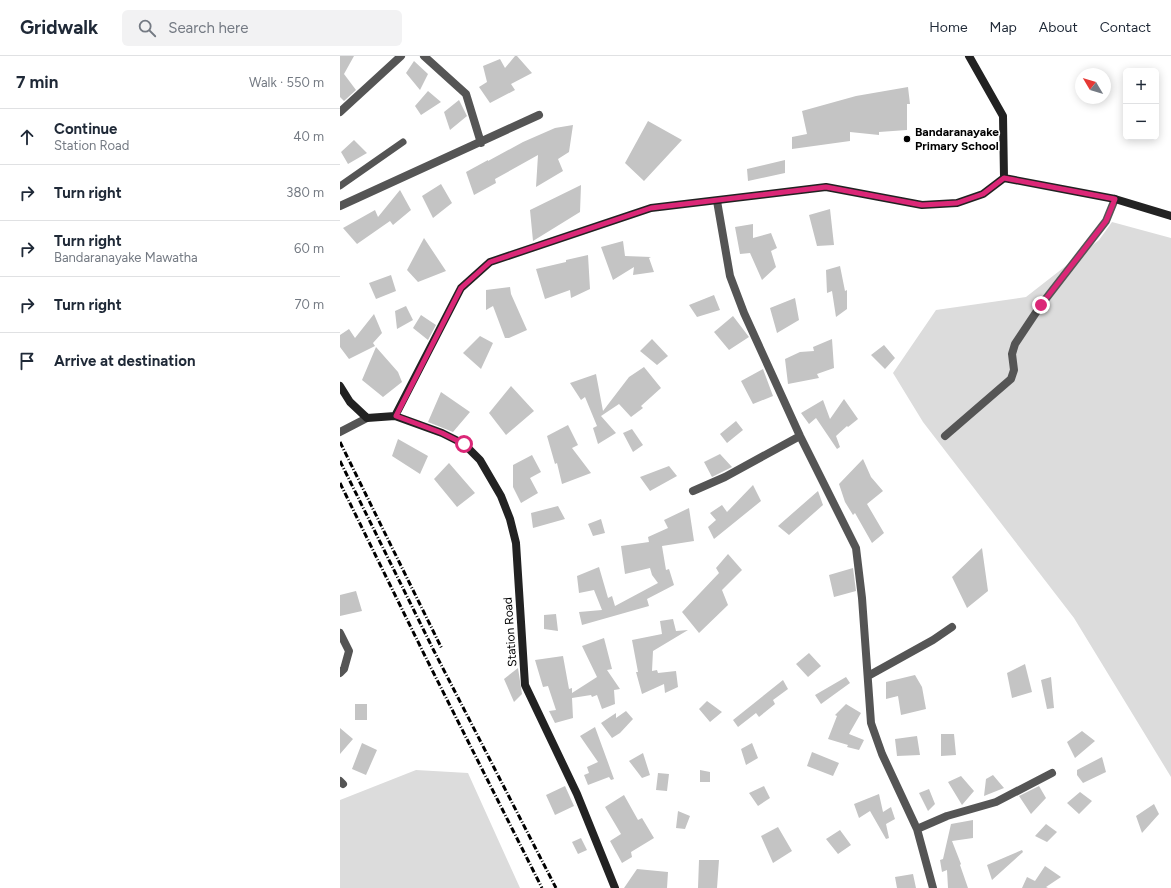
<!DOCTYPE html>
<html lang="en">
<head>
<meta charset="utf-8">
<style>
	:root { --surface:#fff; --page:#f2f2f3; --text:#1f2937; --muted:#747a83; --line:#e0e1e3 }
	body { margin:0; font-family:Figtree,sans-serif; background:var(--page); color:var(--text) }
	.controls { position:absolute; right:12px; top:12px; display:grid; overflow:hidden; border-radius:6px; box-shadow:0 2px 10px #0003 }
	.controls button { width:36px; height:36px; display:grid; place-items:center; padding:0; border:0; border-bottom:1px solid var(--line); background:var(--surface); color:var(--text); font:20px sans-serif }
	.compass { position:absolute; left:735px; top:12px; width:36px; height:36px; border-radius:50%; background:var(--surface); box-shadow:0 2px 10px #0003; rotate:308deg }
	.stop { position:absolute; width:12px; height:12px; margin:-9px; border:3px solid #db2777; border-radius:50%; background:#fff }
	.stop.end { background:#db2777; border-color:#fff; box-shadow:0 1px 4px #0008 }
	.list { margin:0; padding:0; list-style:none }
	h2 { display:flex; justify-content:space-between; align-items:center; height:52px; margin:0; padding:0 16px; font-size:17px }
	h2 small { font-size:13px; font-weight:400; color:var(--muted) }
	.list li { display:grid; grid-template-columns:26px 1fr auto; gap:12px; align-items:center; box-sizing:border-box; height:56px; padding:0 16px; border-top:1px solid var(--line) }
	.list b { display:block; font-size:15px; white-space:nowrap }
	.list p { margin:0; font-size:13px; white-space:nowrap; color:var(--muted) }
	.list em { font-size:13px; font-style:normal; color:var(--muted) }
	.icon { flex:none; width:22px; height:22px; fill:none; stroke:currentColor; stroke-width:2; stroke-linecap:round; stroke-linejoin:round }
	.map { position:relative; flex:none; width:831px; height:832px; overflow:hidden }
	header { display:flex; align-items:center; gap:24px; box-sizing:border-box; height:56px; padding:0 20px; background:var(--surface); border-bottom:1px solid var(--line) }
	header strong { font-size:19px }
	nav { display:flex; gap:22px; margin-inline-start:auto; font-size:14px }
	.search { width:280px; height:36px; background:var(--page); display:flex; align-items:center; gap:10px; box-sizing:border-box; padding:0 14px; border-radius:6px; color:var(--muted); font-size:15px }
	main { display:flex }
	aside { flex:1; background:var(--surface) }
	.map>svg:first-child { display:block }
</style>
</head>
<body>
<header>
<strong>Gridwalk</strong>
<div class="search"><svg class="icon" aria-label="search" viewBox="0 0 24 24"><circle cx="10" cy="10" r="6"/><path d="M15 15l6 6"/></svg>Search here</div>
<nav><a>Home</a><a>Map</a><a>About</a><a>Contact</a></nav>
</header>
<main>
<aside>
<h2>7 min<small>Walk · 550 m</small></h2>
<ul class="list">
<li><svg class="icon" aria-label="ahead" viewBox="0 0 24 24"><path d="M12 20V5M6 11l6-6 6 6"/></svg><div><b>Continue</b><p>Station Road</p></div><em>40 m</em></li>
<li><svg class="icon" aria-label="right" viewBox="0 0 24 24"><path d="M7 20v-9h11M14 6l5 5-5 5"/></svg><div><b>Turn right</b></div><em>380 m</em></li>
<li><svg class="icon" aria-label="right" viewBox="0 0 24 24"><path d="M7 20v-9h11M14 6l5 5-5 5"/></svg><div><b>Turn right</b><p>Bandaranayake Mawatha</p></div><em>60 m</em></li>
<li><svg class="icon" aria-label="right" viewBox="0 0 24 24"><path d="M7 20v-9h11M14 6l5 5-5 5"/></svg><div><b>Turn right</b></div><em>70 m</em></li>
<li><svg class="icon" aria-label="arrive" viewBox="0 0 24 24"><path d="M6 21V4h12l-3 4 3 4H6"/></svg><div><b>Arrive at destination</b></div></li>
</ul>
</aside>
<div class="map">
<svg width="831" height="832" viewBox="0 0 831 832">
	<rect width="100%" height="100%" fill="#fff"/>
	<path fill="#dcdcdc" d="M 772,166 L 831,182 L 831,721 L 734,562 L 583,366 L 553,317 L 596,254 L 686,241 L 759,184 Z
		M 76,714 L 128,717 L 180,832 L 0,832 L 0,744 Z"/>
	<path fill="#c4c4c4" d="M 0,0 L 14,0 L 4,18 L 16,34 L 4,45 L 0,41 Z
		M 175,0 L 177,0 L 192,17 L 171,28 L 175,34 L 150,47 L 139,31 L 147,26 L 143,10 L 160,3 L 165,12 Z
		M 74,5 L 88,18 L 80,34 L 66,17 Z
		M 568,31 L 570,48 L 567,48 L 567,74 L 539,76 L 539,79 L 510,76 L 510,85 L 452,93 L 452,81 L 467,78 L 462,55 L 516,40 Z
		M 88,35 L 101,46 L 81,59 L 75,50 Z
		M 119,44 L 127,60 L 110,74 L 104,56 Z
		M 308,65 L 342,84 L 304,125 L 285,107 Z
		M 233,69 L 229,96 L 218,103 L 223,115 L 196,131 L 198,99 L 155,123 L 156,127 L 134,139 L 126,116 L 148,104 L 148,105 L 183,86 L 215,72 Z
		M 14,84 L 27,97 L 8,108 L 1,96 Z
		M 445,104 L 445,117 L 408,125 L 407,113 Z
		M 101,128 L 112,147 L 93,162 L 82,140 Z
		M 241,129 L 240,156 L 193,185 L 190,154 Z
		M 60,134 L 71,154 L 53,169 L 50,165 L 17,188 L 3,172 L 35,154 L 38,161 Z
		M 490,153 L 494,189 L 477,190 L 469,159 Z
		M 413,168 L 413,182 L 431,177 L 437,192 L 431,195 L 436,211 L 422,224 L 410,197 L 400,198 L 395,171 Z
		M 84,182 L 106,215 L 78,226 L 67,214 Z
		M 283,185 L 285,200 L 311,201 L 309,202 L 314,216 L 293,219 L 294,211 L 273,224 L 261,191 Z
		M 248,199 L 250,233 L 231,242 L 230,234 L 205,243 L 196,213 L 226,206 L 226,204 Z
		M 500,210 L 505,235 L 507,234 L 507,253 L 496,261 L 492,235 L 487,237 L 486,214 Z
		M 51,219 L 56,235 L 36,243 L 29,227 Z
		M 170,231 L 171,238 L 187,274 L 169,282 L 165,282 L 153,250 L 146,254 L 146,234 Z
		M 374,239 L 380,254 L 357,261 L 349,249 Z
		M 455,242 L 459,264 L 437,277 L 430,252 Z
		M 66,250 L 73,264 L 57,273 L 55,255 Z
		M 34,258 L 42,277 L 33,287 L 35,290 L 9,303 L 0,291 L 0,279 L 9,273 L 15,282 Z
		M 81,259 L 96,269 L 88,284 L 73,272 Z
		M 393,260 L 409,281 L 389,294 L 374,276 Z
		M 140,280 L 153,287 L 141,313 L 123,297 Z
		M 312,283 L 328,300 L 317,309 L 300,295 Z
		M 492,283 L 494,312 L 477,318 L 479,322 L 448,328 L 445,303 L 460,296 L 474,295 L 473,291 Z
		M 544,289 L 555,302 L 545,313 L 531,299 Z
		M 36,291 L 58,316 L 62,326 L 43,341 L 22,324 Z
		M 304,311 L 321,332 L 301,350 L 303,352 L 291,361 L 279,348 L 261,360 L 276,377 L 258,388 L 253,372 L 257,370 L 245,341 L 241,344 L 230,327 L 256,318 L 263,355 L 289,321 Z
		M 423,313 L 433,340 L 413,348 L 401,325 Z
		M 171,330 L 194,355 L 166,379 L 149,357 Z
		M 101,336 L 130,356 L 113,376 L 88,366 Z
		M 504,343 L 518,363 L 508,371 L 507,370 L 496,380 L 500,391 L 497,393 L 476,362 L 469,368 L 461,357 L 483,344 L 490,363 Z
		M 396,365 L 403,374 L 387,387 L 380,378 Z
		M 228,369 L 238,389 L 232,392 L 251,417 L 222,428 L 217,407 L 215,408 L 207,380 Z
		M 292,373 L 303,389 L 293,396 L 283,377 Z
		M 58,383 L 88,400 L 80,418 L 52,400 Z
		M 380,398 L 392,411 L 372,421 L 364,406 Z
		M 192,399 L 201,416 L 190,422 L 198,437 L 181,447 L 173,431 L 173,409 Z
		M 523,403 L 531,421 L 543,435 L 527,448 L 544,477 L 532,487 L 515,457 L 513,459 L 505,446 L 499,428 Z
		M 109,407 L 135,437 L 117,451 L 94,423 Z
		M 329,410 L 337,420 L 310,435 L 300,421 Z
		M 413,429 L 421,445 L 374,483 L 368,471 L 376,464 L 370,457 L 382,449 L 387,456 Z
		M 478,435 L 483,449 L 449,479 L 438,470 Z
		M 218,450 L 225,463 L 193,472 L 191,457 Z
		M 349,452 L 354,485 L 322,490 L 326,514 L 329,513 L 334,529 L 307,543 L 309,550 L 242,569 L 239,556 L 262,554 L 254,534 L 239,537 L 237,520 L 259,511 L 268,542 L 272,540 L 275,550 L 318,527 L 312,519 L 310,512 L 285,518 L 281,490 L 309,486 L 308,481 L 328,472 L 324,464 Z
		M 261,463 L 265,477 L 253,480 L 248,468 Z
		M 642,492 L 648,535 L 627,552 L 612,521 Z
		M 388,498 L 402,514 L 382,534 L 388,549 L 359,577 L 342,556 L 379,517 L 376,512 Z
		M 513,512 L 516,535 L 494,541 L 489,519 Z
		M 16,535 L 22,555 L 0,560 L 0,539 Z
		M 216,558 L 218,575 L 204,573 L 204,559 Z
		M 333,563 L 336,575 L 348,574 L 313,595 L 312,615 L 317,614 L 318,617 L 336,615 L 338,631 L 325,637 L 324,628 L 302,638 L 296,616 L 298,616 L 292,584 L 322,578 L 320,565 Z
		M 264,582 L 272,613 L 267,614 L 280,633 L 274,634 L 275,648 L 262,653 L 257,639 L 252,641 L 251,639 L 232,642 L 233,662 L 215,667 L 209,655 L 216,654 L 208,630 L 203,631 L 195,604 L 223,600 L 229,633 L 232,632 L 232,637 L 257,621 L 242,590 Z
		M 469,597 L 481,610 L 468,621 L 456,608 Z
		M 685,608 L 692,636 L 672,642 L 667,617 Z
		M 178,612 L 182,638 L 174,646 L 164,623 Z
		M 575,619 L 582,631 L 586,653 L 561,659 L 558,640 L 546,643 L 546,626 Z
		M 506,621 L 510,627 L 481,648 L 475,639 Z
		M 711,621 L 714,652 L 707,653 L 701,624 Z
		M 443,624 L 448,633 L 433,644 L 435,648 L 419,661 L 416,657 L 398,671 L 393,664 Z
		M 367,645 L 382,656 L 370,666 L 359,653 Z
		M 15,648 L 27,648 L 27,664 L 15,664 Z
		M 506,648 L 521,657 L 509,678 L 524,684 L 519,694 L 507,691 L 508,689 L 488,683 L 497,660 L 495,659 Z
		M 286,655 L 293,663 L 280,677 L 272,682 L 261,667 L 276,657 L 276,662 Z
		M 255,671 L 274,723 L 271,724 L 269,721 L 248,729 L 244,719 L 249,717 L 247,711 L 258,706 L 240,680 Z
		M 0,672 L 13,683 L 0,698 Z
		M 742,675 L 755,685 L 735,702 L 727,686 Z
		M 601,678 L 614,678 L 616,699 L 601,700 Z
		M 577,680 L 580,699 L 557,700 L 555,683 Z
		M 22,687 L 37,694 L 26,719 L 12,713 Z
		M 412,687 L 418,702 L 406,709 L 401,693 Z
		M 472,696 L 499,707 L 493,720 L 467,710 Z
		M 303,697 L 310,719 L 302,722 L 289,705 Z
		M 762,701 L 766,716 L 743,727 L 737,719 L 737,714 Z
		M 360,714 L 370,716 L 370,726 L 360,726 Z
		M 318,717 L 329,718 L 327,735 L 316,734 Z
		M 653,719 L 664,732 L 644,740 L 646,723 Z
		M 621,720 L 634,735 L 622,749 L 608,726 Z
		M 225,730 L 234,750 L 215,759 L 206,739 Z
		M 424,730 L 430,742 L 418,750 L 409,737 Z
		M 699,730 L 706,742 L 691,758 L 679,740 Z
		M 589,733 L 595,748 L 588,755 L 579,737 Z
		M 740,736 L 752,745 L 739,758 L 727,747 Z
		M 539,738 L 543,756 L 551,751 L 555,763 L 546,768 L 549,782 L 546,783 L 530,755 L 519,762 L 514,748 Z
		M 284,739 L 298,764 L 302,762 L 314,782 L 291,796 L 292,801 L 282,807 L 270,785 L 281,778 L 265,751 Z
		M 814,748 L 819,758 L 802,777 L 796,760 Z
		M 338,755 L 350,760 L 345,773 L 336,772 Z
		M 633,764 L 633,782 L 612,785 L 621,808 L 620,809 L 628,832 L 608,832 L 607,814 L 602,816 L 600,804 L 603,803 L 611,768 Z
		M 706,768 L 717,776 L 707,786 L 695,780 Z
		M 438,771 L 452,795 L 433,807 L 421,780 Z
		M 500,774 L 511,789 L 498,798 L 486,783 Z
		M 241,782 L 247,794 L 238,798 L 232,786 Z
		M 682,794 L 683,796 L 652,824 L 647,809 Z
		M 359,804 L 379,804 L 377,832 L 358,832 Z
		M 705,810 L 721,821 L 706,831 L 708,832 L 682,832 L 687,821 L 695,825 Z
		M 297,813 L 328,816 L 327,832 L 284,832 Z
		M 573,818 L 576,832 L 557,832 L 555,821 Z"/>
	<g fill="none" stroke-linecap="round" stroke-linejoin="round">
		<path stroke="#555" stroke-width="7" d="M 0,130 L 63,86"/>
		<path stroke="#555" stroke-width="8" d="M 84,0 L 126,38 L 141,87
			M 0,56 L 61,0
			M 377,145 L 390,220 L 404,257 L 460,380 L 516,492 L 522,542 L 531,667 L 542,698 L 577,773 L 593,832
			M 0,150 L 199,59
			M 0,376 L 27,362
			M 605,380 L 671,323 L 674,314 L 672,298 L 675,288 L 701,249 L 766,165 L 775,143
			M 353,435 L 385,421 L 460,380
			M 0,577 L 9,595 L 4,613 L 0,617
			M 528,620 L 593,584 L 612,571
			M 0,725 L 3,728
			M 577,773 L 607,760 L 656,746 L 712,717"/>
		<path stroke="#222" stroke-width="8" d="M 629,0 L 663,60 L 664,122 L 775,143 L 831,160
			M 0,330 L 10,346 L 27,362 L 55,360 L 102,377 L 124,388 L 140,404 L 161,440 L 170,463 L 176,487 L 185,629 L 237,738 L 275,832
			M 55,360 L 121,232 L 150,206 L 311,152 L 486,131 L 582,149 L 617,147 L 643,138 L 664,122"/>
		<path stroke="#000" stroke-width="3" stroke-dasharray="6 2 1 2" stroke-linecap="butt" d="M 0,386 L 102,593
			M 0,405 L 94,595 L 216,832
			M 0,427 L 85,600 L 202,832"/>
	</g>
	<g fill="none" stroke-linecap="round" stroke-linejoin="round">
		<path stroke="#db2777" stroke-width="5" d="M 124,388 L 102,377 L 56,360 L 121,232 L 150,206 L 311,152 L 486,131 L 582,149 L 617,147 L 643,138 L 664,122 L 775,143 L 766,165 L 701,249"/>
	</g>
	<circle fill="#000" stroke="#fff" stroke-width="1.5" cx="567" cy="83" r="4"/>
	<g text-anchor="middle" stroke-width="3" stroke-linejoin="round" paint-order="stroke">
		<g font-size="12" font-weight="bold" fill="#000" stroke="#fff" text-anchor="start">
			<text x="575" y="80">Bandaranayake<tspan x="575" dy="14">Primary School</tspan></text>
		</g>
		<g font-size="12" fill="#000" stroke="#fff">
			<text transform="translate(170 576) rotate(-94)" y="4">Station Road</text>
		</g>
	</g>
</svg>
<div class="controls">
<button>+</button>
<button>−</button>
</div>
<svg class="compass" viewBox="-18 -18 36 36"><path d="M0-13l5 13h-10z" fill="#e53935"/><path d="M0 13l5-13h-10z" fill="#747a83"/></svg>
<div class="stop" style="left:124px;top:388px"></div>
<div class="stop end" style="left:701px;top:249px"></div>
</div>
</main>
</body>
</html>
